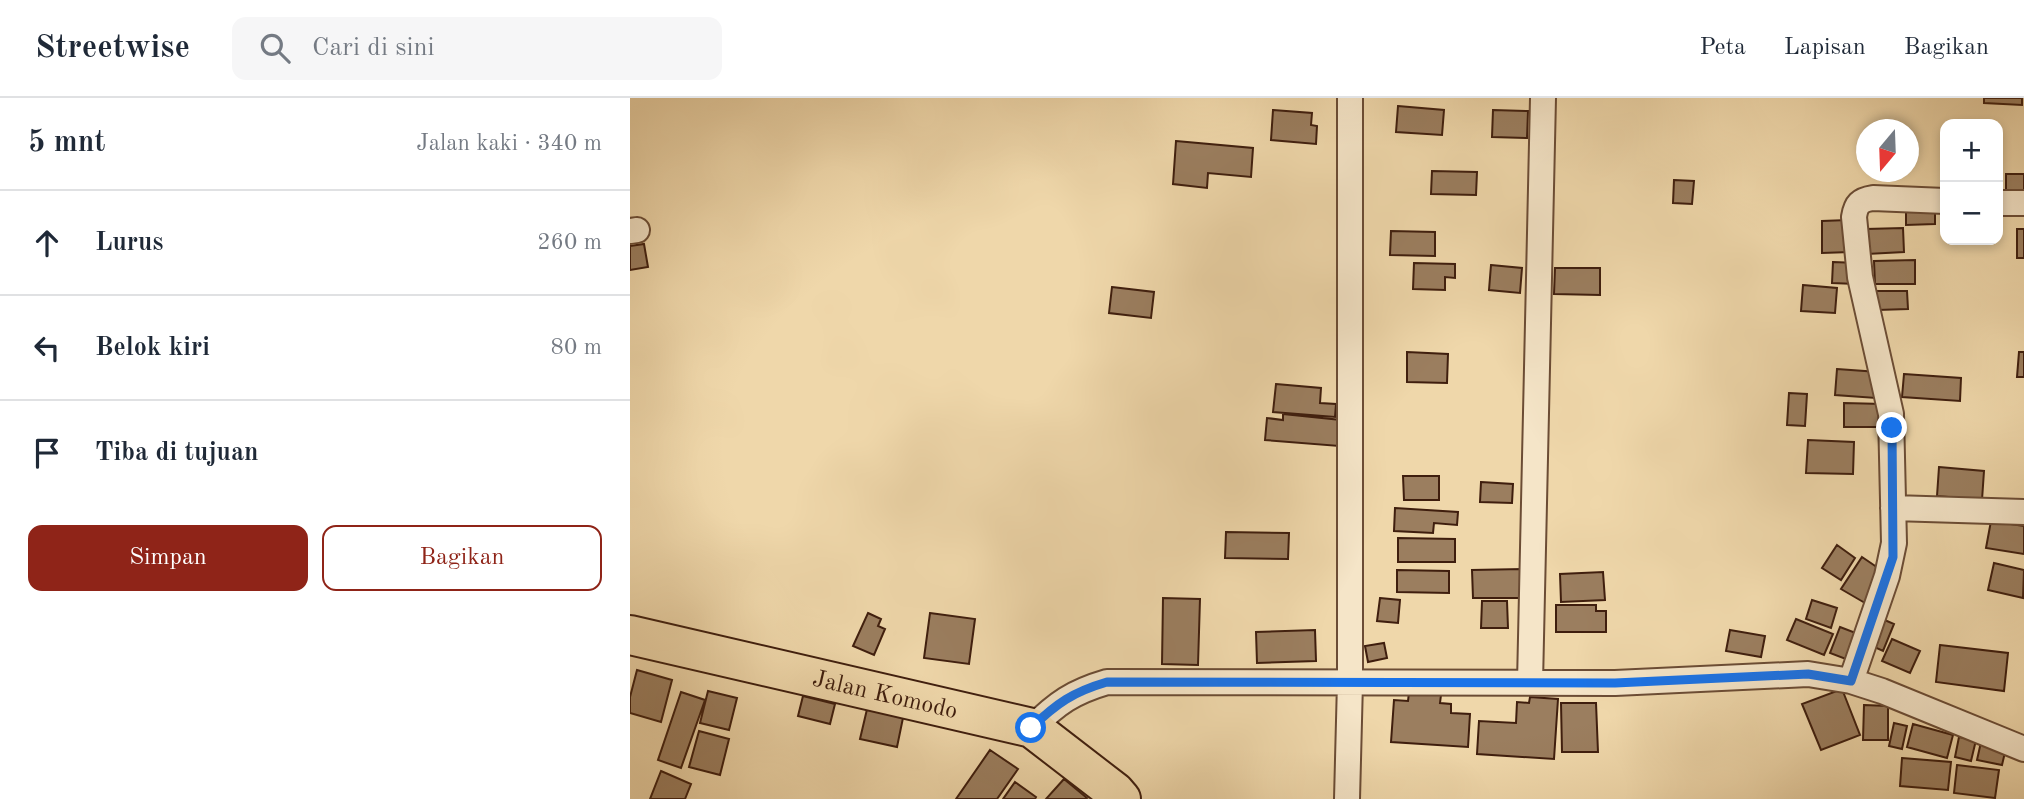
<!DOCTYPE html>
<html lang="id">
<head>
<meta charset="utf-8">
<style>
	:root { --surface:#fff; --page:#f6f6f7; --text:#1f2937; --muted:#747a83; --line:#e0e1e3; --accent:#8f2418 }
	body { margin:0; font-family:"Old Standard TT",serif; background:var(--page); color:var(--text) }
	.controls { position:absolute; right:21px; top:21px; display:grid; overflow:hidden; border-radius:14px; box-shadow:0 4px 10px #0003 }
	.controls button { width:63px; height:63px; display:grid; place-items:center; padding:0; border:0; border-bottom:2px solid var(--line); background:var(--surface); color:var(--text); font:35px sans-serif }
	.compass { position:absolute; left:1226px; top:21px; width:63px; height:63px; border-radius:50%; background:var(--surface); box-shadow:0 4px 10px #0003; rotate:199deg }
	.stop { position:absolute; width:21px; height:21px; margin:-16px; border:5px solid #1a73e8; border-radius:50%; background:#fff }
	.stop.end { background:#1a73e8; border-color:#fff; box-shadow:0 2px 7px #0008 }
	.list { margin:0; padding:0; list-style:none }
	h2 { display:flex; justify-content:space-between; align-items:center; height:91px; margin:0; padding:0 28px; font-size:30px }
	h2 small { font-size:23px; font-weight:400; color:var(--muted) }
	.list li { display:grid; grid-template-columns:46px 1fr auto; gap:21px; align-items:center; box-sizing:border-box; height:105px; padding:0 28px; border-top:2px solid var(--line) }
	.list b { display:block; font-size:26px; white-space:nowrap }
	.list em { font-size:23px; font-style:normal; color:var(--muted) }
	.actions { display:flex; gap:14px; padding:21px 28px }
	.actions a { flex:1; padding:16px 0; border:2px solid var(--accent); border-radius:14px; text-align:center; font-size:24px; color:var(--accent) }
	.actions .main { background:var(--accent); color:#fff }
	.icon { flex:none; width:38px; height:38px; fill:none; stroke:currentColor; stroke-width:2; stroke-linecap:round; stroke-linejoin:round }
	.map { position:relative; flex:none; width:1394px; height:701px; overflow:hidden }
	header { display:flex; align-items:center; gap:42px; box-sizing:border-box; height:98px; padding:0 35px; background:var(--surface); border-bottom:2px solid var(--line) }
	header strong { font-size:33px }
	nav { display:flex; gap:38px; margin-inline-start:auto; font-size:24px }
	.search { width:490px; height:63px; background:var(--page); display:flex; align-items:center; gap:18px; box-sizing:border-box; padding:0 24px; border-radius:14px; color:var(--muted); font-size:26px }
	main { display:flex }
	aside { flex:1; background:var(--surface) }
	.map>svg:first-child { display:block }
</style>
</head>
<body>
<header>
<strong>Streetwise</strong>
<div class="search"><svg class="icon" aria-label="search" viewBox="0 0 24 24"><circle cx="10" cy="10" r="6"/><path d="M15 15l6 6"/></svg>Cari di sini</div>
<nav><a>Peta</a><a>Lapisan</a><a>Bagikan</a></nav>
</header>
<main>
<aside>
<h2>5 mnt<small>Jalan kaki · 340 m</small></h2>
<ul class="list">
<li><svg class="icon" aria-label="ahead" viewBox="0 0 24 24"><path d="M12 20V5M6 11l6-6 6 6"/></svg><div><b>Lurus</b></div><em>260 m</em></li>
<li><svg class="icon" aria-label="left" viewBox="0 0 24 24"><path d="M17 20v-9H6M10 6l-5 5 5 5"/></svg><div><b>Belok kiri</b></div><em>80 m</em></li>
<li><svg class="icon" aria-label="arrive" viewBox="0 0 24 24"><path d="M6 21V4h12l-3 4 3 4H6"/></svg><div><b>Tiba di tujuan</b></div></li>
</ul>
<div class="actions"><a class="main">Simpan</a><a>Bagikan</a></div>
</aside>
<div class="map">
<svg width="1394" height="701" viewBox="0 0 1394 701">
	<rect width="100%" height="100%" fill="#efd7aa"/>
	<filter id="stains"><feTurbulence type="fractalNoise" baseFrequency=".00286" numOctaves="4"/><feColorMatrix values="0 0 0 0 .2 0 0 0 0 .09 0 0 0 0 .02 0 0 0 .5 -.17"/></filter>
	<radialGradient id="worn" r=".72"><stop offset=".6" stop-color="#630" stop-opacity="0"/><stop offset="1" stop-color="#630" stop-opacity=".3"/></radialGradient>
	<path fill="#9b7e5f" stroke="#3f1e0e" stroke-width="2" d="M 1354,0 L 1392,0 L 1392,7 L 1354,5 Z
		M 768,8 L 814,12 L 812,37 L 766,34 Z
		M 643,12 L 682,15 L 681,27 L 687,28 L 686,46 L 641,42 Z
		M 863,12 L 898,13 L 897,40 L 862,39 Z
		M 546,43 L 623,50 L 621,79 L 578,75 L 577,90 L 543,86 Z
		M 802,73 L 847,74 L 846,97 L 801,96 Z
		M 1376,76 L 1394,76 L 1394,99 L 1376,99 Z
		M 1044,82 L 1064,83 L 1062,106 L 1043,105 Z
		M 1305,110 L 1305,126 L 1276,127 L 1276,111 Z
		M 1218,122 L 1220,154 L 1192,155 L 1192,123 Z
		M 1273,130 L 1274,154 L 1237,156 L 1236,131 Z
		M 1387,131 L 1394,131 L 1394,160 L 1387,160 Z
		M 761,133 L 805,134 L 805,158 L 760,157 Z
		M 14,146 L 18,169 L 0,172 L 0,148 Z
		M 1285,162 L 1285,186 L 1245,186 L 1244,163 Z
		M 1203,164 L 1227,165 L 1226,186 L 1202,185 Z
		M 784,165 L 825,166 L 825,180 L 815,179 L 815,192 L 783,191 Z
		M 861,167 L 892,170 L 890,195 L 859,192 Z
		M 925,170 L 970,170 L 970,197 L 924,196 Z
		M 1173,187 L 1207,190 L 1205,215 L 1171,213 Z
		M 482,189 L 524,194 L 521,220 L 479,215 Z
		M 1246,193 L 1277,193 L 1278,211 L 1247,212 Z
		M 777,254 L 818,256 L 817,285 L 777,284 Z
		M 1389,254 L 1394,254 L 1394,279 L 1387,279 Z
		M 1207,271 L 1248,274 L 1246,300 L 1205,297 Z
		M 1274,276 L 1331,280 L 1330,303 L 1272,299 Z
		M 646,286 L 691,290 L 690,305 L 706,306 L 705,319 L 643,314 Z
		M 1159,295 L 1177,296 L 1175,328 L 1157,327 Z
		M 1214,305 L 1253,306 L 1253,329 L 1214,329 Z
		M 653,316 L 711,322 L 709,348 L 635,342 L 637,320 L 653,322 Z
		M 1178,342 L 1224,344 L 1223,376 L 1176,375 Z
		M 1309,369 L 1354,373 L 1352,402 L 1307,398 Z
		M 773,378 L 809,378 L 809,402 L 774,402 Z
		M 851,384 L 883,386 L 882,405 L 850,404 Z
		M 765,410 L 828,414 L 827,427 L 804,425 L 803,435 L 764,433 Z
		M 1361,423 L 1394,428 L 1394,456 L 1356,450 Z
		M 596,434 L 659,435 L 658,461 L 595,460 Z
		M 768,440 L 825,441 L 825,464 L 768,464 Z
		M 1207,447 L 1225,460 L 1211,482 L 1192,470 Z
		M 1232,459 L 1254,474 L 1235,505 L 1211,491 Z
		M 1364,465 L 1394,472 L 1393,500 L 1358,492 Z
		M 893,471 L 893,500 L 843,500 L 842,472 Z
		M 767,472 L 819,473 L 819,495 L 767,494 Z
		M 973,474 L 975,502 L 931,504 L 930,476 Z
		M 533,500 L 570,501 L 568,567 L 532,566 Z
		M 750,500 L 770,502 L 768,525 L 747,523 Z
		M 1182,502 L 1207,510 L 1201,530 L 1176,521 Z
		M 852,503 L 877,503 L 878,530 L 851,530 Z
		M 926,507 L 966,507 L 966,513 L 976,513 L 976,534 L 926,534 Z
		M 238,515 L 251,521 L 248,528 L 255,531 L 244,557 L 223,548 Z
		M 300,515 L 345,521 L 339,566 L 294,560 Z
		M 1250,520 L 1264,526 L 1253,553 L 1240,547 Z
		M 1166,521 L 1203,536 L 1194,557 L 1157,542 Z
		M 1210,529 L 1231,537 L 1221,563 L 1200,555 Z
		M 685,532 L 686,563 L 627,565 L 626,534 Z
		M 1100,532 L 1135,538 L 1131,559 L 1096,553 Z
		M 1262,541 L 1290,553 L 1280,575 L 1252,563 Z
		M 754,545 L 757,560 L 738,564 L 735,548 Z
		M 1310,547 L 1378,555 L 1374,593 L 1306,584 Z
		M 7,572 L 42,582 L 31,624 L 0,615 L 0,599 Z
		M 1212,591 L 1230,637 L 1191,652 L 1172,606 Z
		M 78,593 L 107,600 L 99,632 L 70,625 Z
		M 51,594 L 75,602 L 51,670 L 28,662 Z
		M 779,594 L 811,597 L 810,605 L 821,606 L 821,615 L 840,616 L 838,649 L 761,644 L 764,602 L 778,603 Z
		M 173,598 L 205,606 L 200,626 L 168,618 Z
		M 900,599 L 928,601 L 924,661 L 847,656 L 849,623 L 886,625 L 887,604 L 899,605 Z
		M 931,605 L 966,605 L 968,654 L 932,654 Z
		M 238,607 L 274,615 L 267,649 L 230,641 Z
		M 1234,607 L 1258,608 L 1258,642 L 1233,642 Z
		M 1264,625 L 1277,628 L 1272,651 L 1259,648 Z
		M 1283,626 L 1323,637 L 1317,660 L 1277,649 Z
		M 69,633 L 99,641 L 90,677 L 59,669 Z
		M 1329,639 L 1346,642 L 1341,663 L 1325,659 Z
		M 1351,644 L 1376,650 L 1372,667 L 1347,662 Z
		M 360,652 L 388,671 L 367,701 L 326,701 Z
		M 1272,660 L 1321,664 L 1318,692 L 1270,688 Z
		M 1327,667 L 1369,672 L 1365,700 L 1324,695 Z
		M 31,673 L 61,686 L 55,701 L 20,701 Z
		M 434,681 L 457,700 L 455,701 L 416,701 Z
		M 385,684 L 406,699 L 405,701 L 373,701 Z"/>
	<g fill="none" stroke-linecap="round" stroke-linejoin="round">
		<g stroke="#6b4c35" stroke-width="28">
			<path id="street" d="M 1368,105 L 1394,105
				M 0,133 L 7,132
				M 1263,410 L 1394,414
				M 1221,583 L 1257,478 L 1264,445 L 1261,316 L 1230,179 L 1224,119 C 1226,106 1230,102 1243,100 L 1315,103
				M 900,585 L 913,0
				M 402,630 C 427,605 443,594 477,584 L 985,585 L 1178,576 L 1221,583 L 1252,593 L 1394,651
				M 717,701 L 720,584 L 720,0"/>
		</g>
		<g stroke="#3f1e0e" stroke-width="42">
			<g id="highway">
				<path id="s1" d="M 0,537 L 402,630 L 485,694 L 491,701"/>
			</g>
		</g>
		<use href="#street" stroke="#f5e5c8" stroke-width="24"/>
		<use href="#highway" stroke="#efd7aa" stroke-width="38"/>
	</g>
	<g fill="none" stroke-linecap="round" stroke-linejoin="round">
		<path stroke="#1a73e8" stroke-width="9" d="M 401,630 C 427,605 443,594 477,584 L 985,585 L 1178,576 L 1221,583 L 1263,459 L 1262,330"/>
	</g>
	<g text-anchor="middle" stroke-width="6" stroke-linejoin="round" paint-order="stroke">
		<g font-size="24" fill="#3f1e0e" stroke="#f5e5c8">
			<text dy="8" stroke="none"><textPath href="#s1" startOffset="262">Jalan Komodo</textPath></text>
		</g>
	</g>
	<rect width="100%" height="100%" filter="url(#stains)"/>
	<rect width="100%" height="100%" fill="url(#worn)"/>
</svg>
<div class="controls">
<button>+</button>
<button>−</button>
</div>
<svg class="compass" viewBox="-18 -18 36 36"><path d="M0-13l5 13h-10z" fill="#e53935"/><path d="M0 13l5-13h-10z" fill="#747a83"/></svg>
<div class="stop" style="left:401px;top:630px"></div>
<div class="stop end" style="left:1262px;top:330px"></div>
</div>
</main>
</body>
</html>
